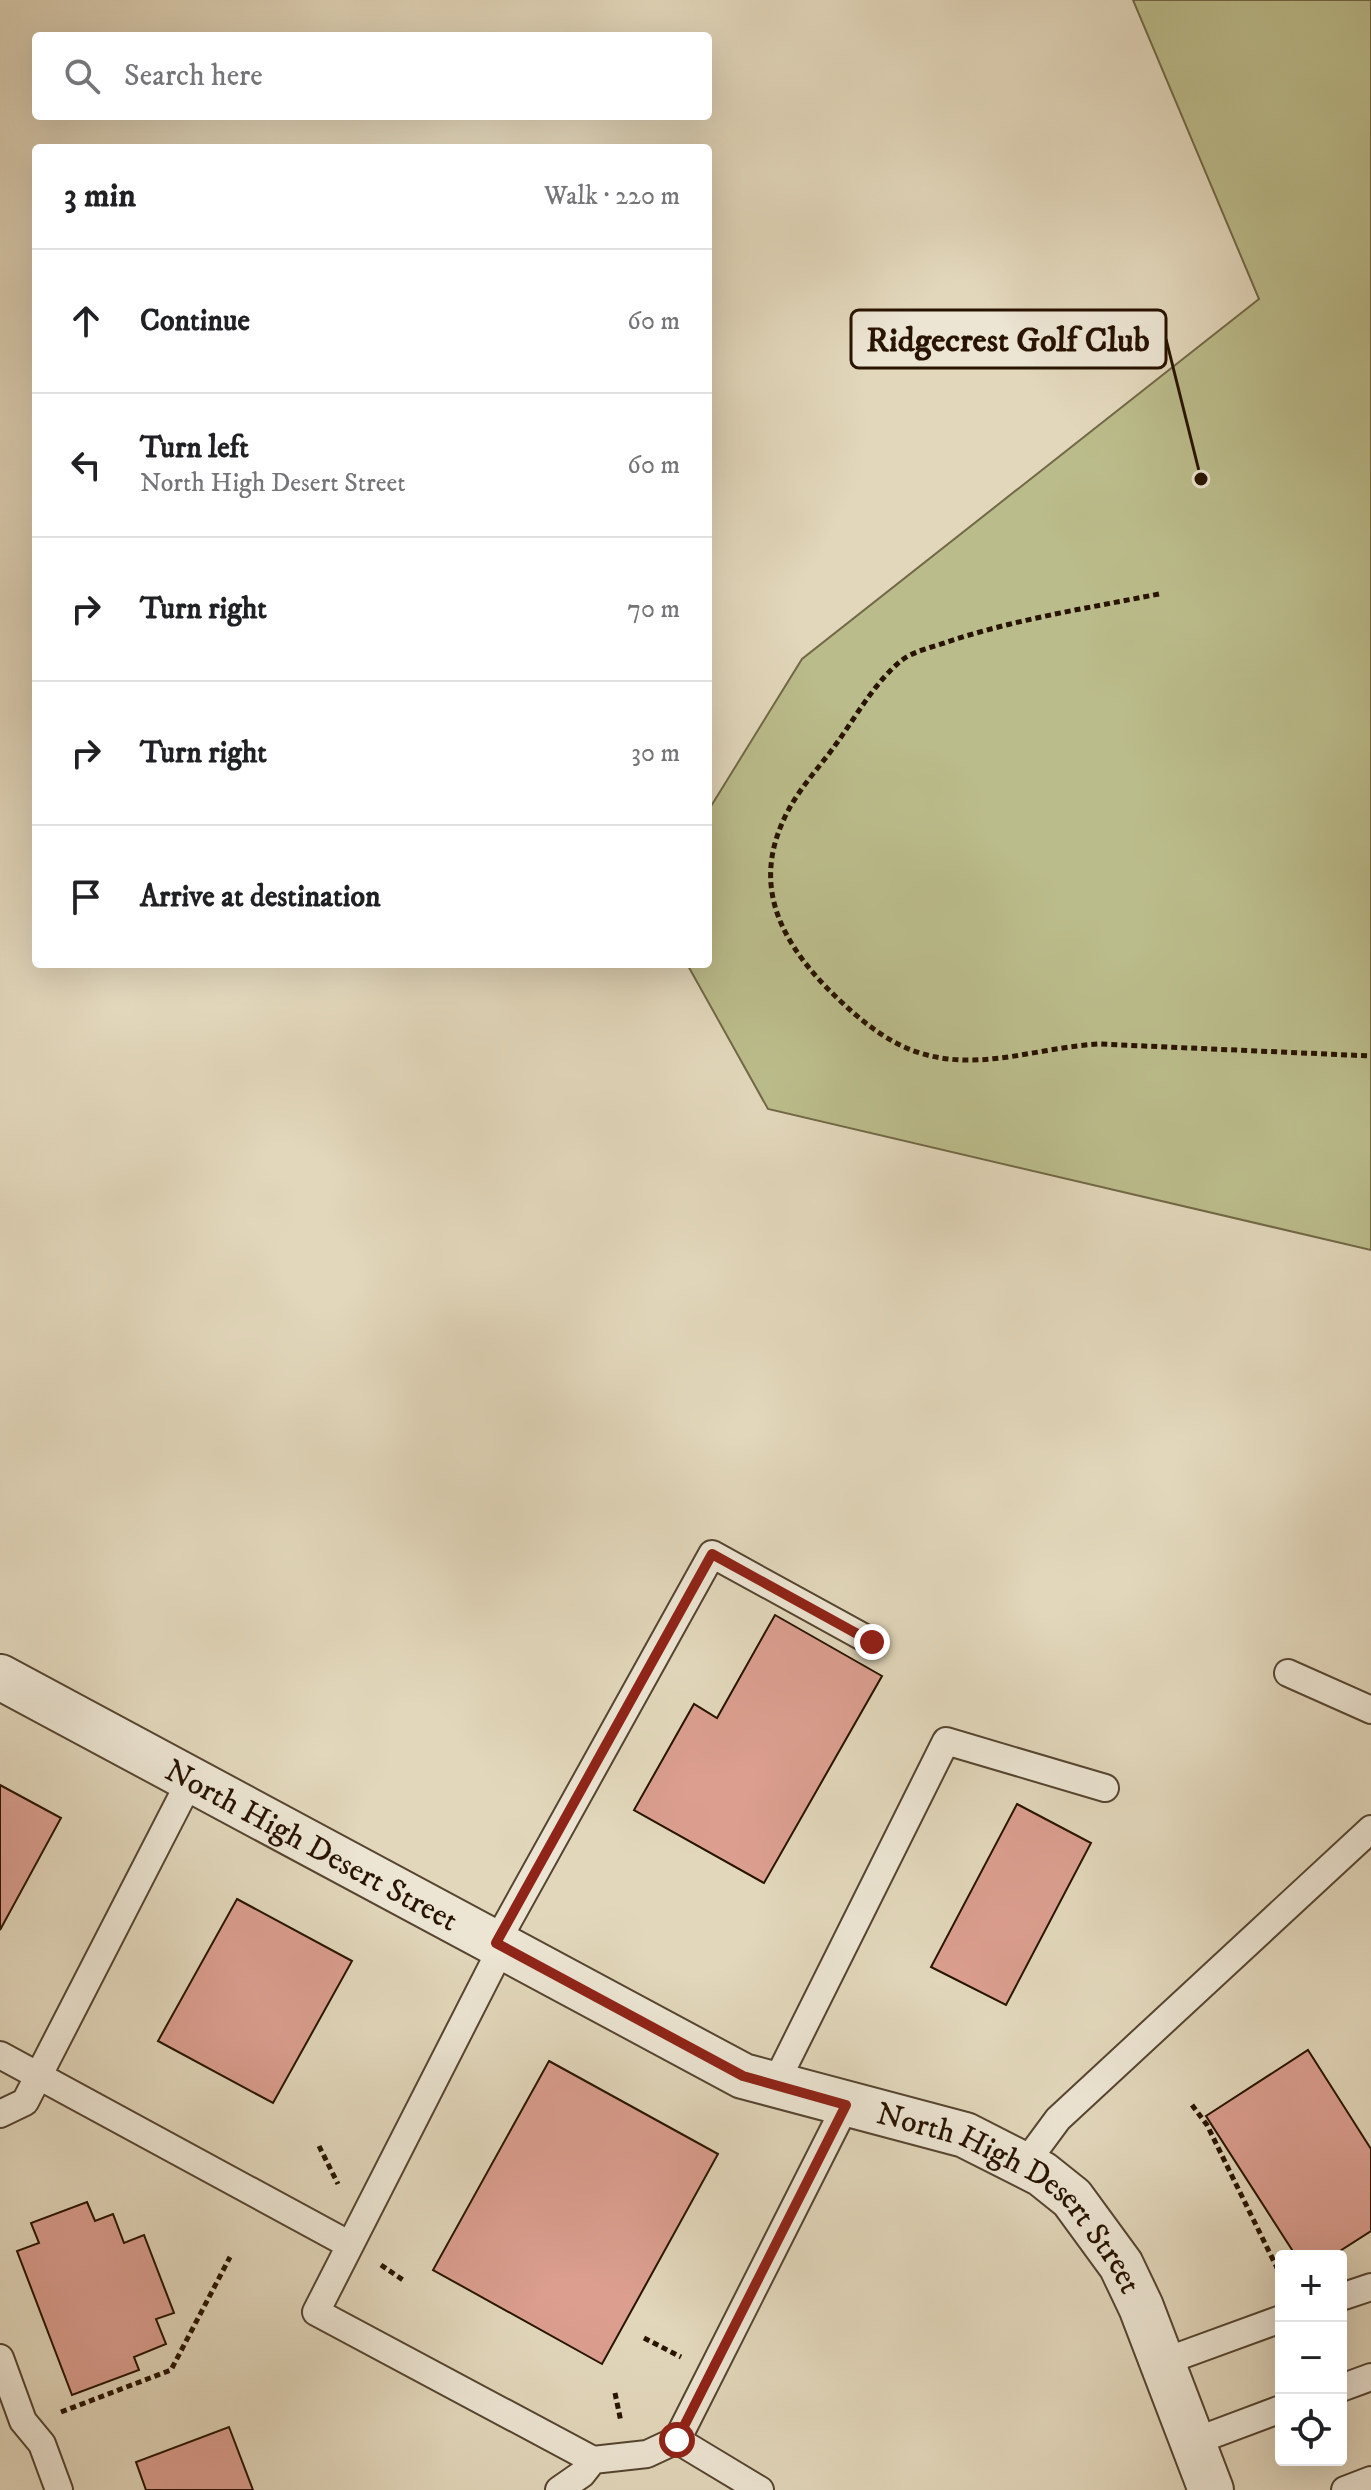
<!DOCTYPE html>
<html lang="en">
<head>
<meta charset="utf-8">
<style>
	:root { --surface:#fff; --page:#f2f2f2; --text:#202124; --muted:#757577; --line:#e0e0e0 }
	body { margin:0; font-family:"IM FELL DW Pica",serif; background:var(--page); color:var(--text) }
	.controls { position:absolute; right:24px; bottom:24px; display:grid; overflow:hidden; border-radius:8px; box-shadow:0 8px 32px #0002 }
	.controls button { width:72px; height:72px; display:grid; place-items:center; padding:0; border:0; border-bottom:2px solid var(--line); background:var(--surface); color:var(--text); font:40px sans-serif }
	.stop { position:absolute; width:24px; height:24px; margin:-18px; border:6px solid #8f2418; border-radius:50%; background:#fff }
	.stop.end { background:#8f2418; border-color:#fff; box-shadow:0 2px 8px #0008 }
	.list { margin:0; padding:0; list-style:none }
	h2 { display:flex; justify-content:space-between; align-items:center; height:104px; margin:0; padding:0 32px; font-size:34px }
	h2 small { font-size:26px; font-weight:400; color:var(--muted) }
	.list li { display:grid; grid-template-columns:52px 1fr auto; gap:24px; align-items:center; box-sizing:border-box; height:144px; padding:0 32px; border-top:2px solid var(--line) }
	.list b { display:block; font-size:30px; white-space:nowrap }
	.list p { margin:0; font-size:26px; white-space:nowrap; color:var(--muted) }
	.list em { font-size:26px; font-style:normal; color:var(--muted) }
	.icon { flex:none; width:44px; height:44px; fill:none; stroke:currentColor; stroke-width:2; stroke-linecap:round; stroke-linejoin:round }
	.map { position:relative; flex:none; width:1371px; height:2490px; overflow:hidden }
	.search { position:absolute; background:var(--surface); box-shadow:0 8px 32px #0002; left:32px; top:32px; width:680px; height:88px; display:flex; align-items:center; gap:20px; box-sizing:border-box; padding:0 28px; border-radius:8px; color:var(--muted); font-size:30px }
	.panel { position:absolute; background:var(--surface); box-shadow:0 8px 32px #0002; left:32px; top:144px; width:680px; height:824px; border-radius:8px }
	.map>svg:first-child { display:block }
</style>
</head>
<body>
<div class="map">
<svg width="1371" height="2490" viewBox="0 0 1371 2490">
	<rect width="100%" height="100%" fill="#e2d7bb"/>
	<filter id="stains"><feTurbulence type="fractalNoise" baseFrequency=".0025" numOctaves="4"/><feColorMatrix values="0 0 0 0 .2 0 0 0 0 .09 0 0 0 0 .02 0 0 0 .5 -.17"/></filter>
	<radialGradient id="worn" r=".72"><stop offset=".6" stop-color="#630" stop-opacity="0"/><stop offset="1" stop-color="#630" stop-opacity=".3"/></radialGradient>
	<path fill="#bbbc8b" stroke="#726846" stroke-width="2" d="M 1133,0 L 1371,0 L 1371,1250 L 768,1109 L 687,964 L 708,964 L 708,811 L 802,659 L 1259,299 Z"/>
	<path fill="#db9e8f" stroke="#281301" stroke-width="2" d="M 775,1615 L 882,1676 L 764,1883 L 634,1810 L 694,1704 L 717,1718 Z
		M 0,1785 L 61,1818 L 0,1930 Z
		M 1017,1804 L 1091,1843 L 1006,2005 L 931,1967 Z
		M 237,1899 L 352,1961 L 273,2103 L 158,2041 Z
		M 1308,2050 L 1371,2149 L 1371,2231 L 1332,2256 L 1296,2256 L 1206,2116 Z
		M 549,2061 L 718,2154 L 602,2364 L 433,2270 Z
		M 87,2202 L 95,2221 L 113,2214 L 124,2243 L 144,2235 L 174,2313 L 156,2319 L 166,2344 L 134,2357 L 139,2370 L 72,2395 L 17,2251 L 39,2243 L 31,2223 Z
		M 229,2427 L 253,2490 L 146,2490 L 136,2462 Z"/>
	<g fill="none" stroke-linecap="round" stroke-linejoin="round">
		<g stroke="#564430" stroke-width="30">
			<path id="service" d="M 1288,1673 L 1371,1710
				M 496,1943 L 712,1554 L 872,1642
				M 502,1947 L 316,2312 L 593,2460 L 647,2454 L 677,2440 L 846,2105
				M 0,2055 L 350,2245
				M 774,2086 L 946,1741 L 1105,1788
				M 0,2114 L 25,2102 L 191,1779
				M 1024,2165 L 1058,2119 L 1371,1829
				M 1341,2297 L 1371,2287
				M 0,2358 L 23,2421 L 42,2444 L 59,2490
				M 1163,2362 L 1281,2319
				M 1341,2388 L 1371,2377
				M 677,2440 L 760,2490
				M 1193,2442 L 1281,2409
				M 559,2490 L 582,2474 L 593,2460
				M 1345,2490 L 1371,2480"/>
		</g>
		<g stroke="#564430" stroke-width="48">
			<g id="minor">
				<path id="s1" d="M 0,1677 L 743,2076 L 965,2135 L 1042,2174 L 1072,2198 L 1121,2265 L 1141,2307 L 1211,2490"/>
			</g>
		</g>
		<path stroke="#281301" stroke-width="5" stroke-dasharray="6 4" stroke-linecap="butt" d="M 1159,594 C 1088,608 1016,619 947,642 C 933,647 914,651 902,660 C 876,681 858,713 839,740 C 823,763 802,785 789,809 C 751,879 776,935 827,988 C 853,1014 884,1042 920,1053 C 980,1072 1039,1047 1099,1044 L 1371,1056
			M 1192,2105 L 1207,2125 L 1281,2276
			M 319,2146 L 338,2184
			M 381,2265 L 403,2280
			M 644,2338 L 681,2357
			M 615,2393 L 621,2422
			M 61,2412 L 171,2370 L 230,2257"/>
		<use href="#service" stroke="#ece5d3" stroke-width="26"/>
		<use href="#minor" stroke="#ece5d3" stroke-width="44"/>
	</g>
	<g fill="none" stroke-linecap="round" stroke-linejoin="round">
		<path stroke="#8f2418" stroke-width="10" d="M 677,2440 L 846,2105 L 743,2076 L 496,1943 L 712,1554 L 872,1642"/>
	</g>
	<g text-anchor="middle" stroke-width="6" stroke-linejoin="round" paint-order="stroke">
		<g font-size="32" fill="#281301" stroke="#ece5d3">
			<text dy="11" stroke="none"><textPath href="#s1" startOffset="354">North High Desert Street</textPath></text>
			<text dy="11" stroke="none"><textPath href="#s1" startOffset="1146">North High Desert Street</textPath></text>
		</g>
	</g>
	<path fill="none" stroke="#281301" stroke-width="3" d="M1201 479L1166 339"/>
	<circle fill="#281301" stroke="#ece5d3" stroke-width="3" cx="1201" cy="479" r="8"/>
	<rect fill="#ece5d3" stroke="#281301" stroke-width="3" x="851" y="310" width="315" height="58" rx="8"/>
	<g font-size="34" text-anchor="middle" font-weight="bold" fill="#281301">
		<text x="1008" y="351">Ridgecrest Golf Club</text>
	</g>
	<rect width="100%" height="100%" filter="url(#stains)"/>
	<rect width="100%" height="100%" fill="url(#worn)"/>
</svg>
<div class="controls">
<button>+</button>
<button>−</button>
<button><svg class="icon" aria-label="locate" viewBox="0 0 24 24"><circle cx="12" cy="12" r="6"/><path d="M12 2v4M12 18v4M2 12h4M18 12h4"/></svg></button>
</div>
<div class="stop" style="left:677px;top:2440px"></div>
<div class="stop end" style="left:872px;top:1642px"></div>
<div class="search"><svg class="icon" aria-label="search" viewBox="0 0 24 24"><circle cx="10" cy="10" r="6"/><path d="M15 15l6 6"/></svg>Search here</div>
<section class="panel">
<h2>3 min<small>Walk · 220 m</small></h2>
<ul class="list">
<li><svg class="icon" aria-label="ahead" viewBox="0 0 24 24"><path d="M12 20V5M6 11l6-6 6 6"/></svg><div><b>Continue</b></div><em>60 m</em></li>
<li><svg class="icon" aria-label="left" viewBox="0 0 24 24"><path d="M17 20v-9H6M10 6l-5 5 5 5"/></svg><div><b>Turn left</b><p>North High Desert Street</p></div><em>60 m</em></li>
<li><svg class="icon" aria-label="right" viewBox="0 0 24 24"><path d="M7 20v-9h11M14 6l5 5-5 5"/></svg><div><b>Turn right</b></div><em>70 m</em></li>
<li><svg class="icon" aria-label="right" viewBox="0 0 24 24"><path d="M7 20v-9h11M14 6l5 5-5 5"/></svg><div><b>Turn right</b></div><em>30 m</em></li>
<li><svg class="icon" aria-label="arrive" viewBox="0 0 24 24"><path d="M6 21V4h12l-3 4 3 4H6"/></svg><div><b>Arrive at destination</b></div></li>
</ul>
</section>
</div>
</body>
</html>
